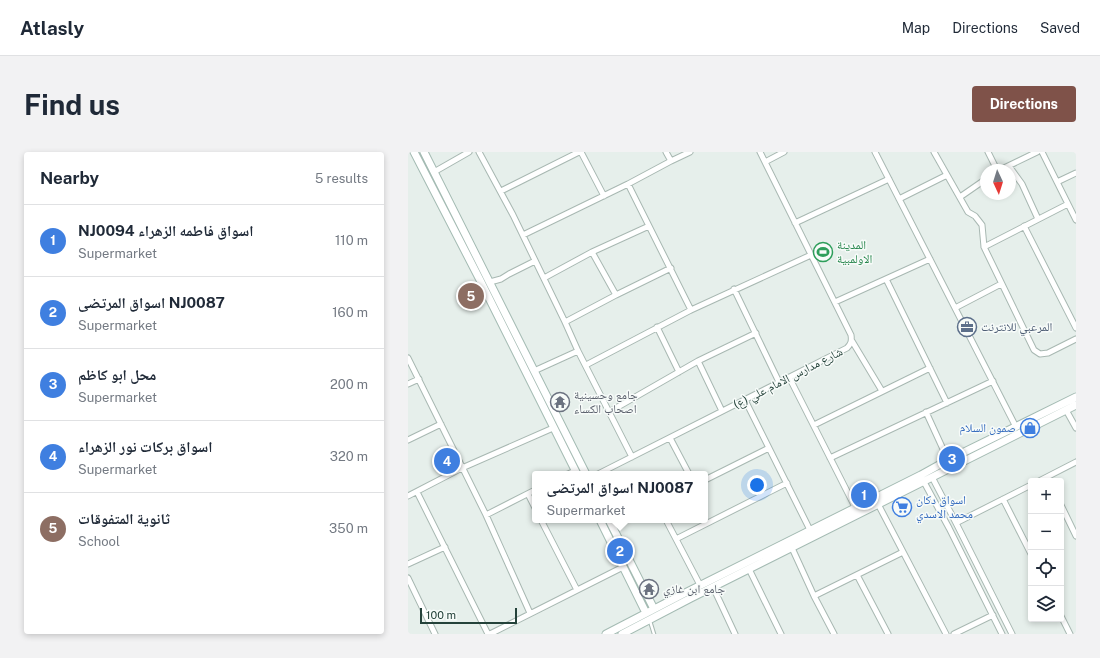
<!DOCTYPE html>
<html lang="en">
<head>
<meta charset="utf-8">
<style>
	:root { --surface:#fff; --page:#f2f2f3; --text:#1f2937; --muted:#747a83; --line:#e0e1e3; --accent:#7f5249 }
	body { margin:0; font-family:"Public Sans","Noto Naskh Arabic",sans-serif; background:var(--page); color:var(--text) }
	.controls { position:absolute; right:12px; bottom:12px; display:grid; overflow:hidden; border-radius:4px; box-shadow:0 2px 6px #0003 }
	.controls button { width:36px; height:36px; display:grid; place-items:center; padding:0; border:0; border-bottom:1px solid var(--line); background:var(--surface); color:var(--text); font:20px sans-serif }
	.compass { position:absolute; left:572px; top:12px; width:36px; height:36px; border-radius:50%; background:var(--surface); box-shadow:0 2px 6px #0003; rotate:176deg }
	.scale { position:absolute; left:12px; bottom:10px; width:97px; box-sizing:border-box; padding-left:4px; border:2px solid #24423a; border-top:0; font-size:11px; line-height:14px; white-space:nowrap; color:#24423a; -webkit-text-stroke:3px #f7fbf9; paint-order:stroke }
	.you { position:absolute; left:349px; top:333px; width:14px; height:14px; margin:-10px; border:3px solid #fff; border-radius:50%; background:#1a73e8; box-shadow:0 0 0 6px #1a73e833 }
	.badge { display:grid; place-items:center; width:26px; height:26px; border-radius:50%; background:var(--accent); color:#fff; font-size:13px; font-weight:700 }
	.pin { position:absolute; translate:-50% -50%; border:2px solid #fff; box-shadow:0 1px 4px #0006 }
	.popup { position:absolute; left:124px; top:319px; width:176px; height:52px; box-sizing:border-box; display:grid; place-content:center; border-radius:4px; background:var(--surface); filter:drop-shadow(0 1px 3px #0005); font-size:13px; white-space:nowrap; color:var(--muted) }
	.popup b { font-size:15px; color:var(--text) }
	.popup::after { content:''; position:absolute; left:50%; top:100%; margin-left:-8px; border:8px solid transparent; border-top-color:var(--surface) }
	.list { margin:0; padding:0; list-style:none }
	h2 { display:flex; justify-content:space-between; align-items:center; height:52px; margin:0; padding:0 16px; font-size:17px }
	h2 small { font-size:13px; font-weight:400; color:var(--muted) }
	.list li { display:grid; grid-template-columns:26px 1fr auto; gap:12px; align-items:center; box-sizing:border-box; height:72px; padding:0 16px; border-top:1px solid var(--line) }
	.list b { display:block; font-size:15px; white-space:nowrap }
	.list p { margin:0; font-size:13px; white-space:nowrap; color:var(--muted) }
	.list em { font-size:13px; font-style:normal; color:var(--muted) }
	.icon { flex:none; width:22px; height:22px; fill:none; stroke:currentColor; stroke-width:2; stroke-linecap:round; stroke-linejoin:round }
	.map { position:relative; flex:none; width:668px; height:482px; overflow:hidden; border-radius:4px }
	header { display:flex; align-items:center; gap:24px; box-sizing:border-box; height:56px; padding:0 20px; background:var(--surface); border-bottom:1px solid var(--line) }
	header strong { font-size:19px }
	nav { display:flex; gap:22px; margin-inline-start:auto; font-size:14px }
	.intro { display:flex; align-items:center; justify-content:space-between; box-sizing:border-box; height:96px; padding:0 24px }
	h1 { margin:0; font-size:28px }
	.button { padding:10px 18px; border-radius:4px; background:var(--accent); color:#fff; font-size:14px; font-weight:700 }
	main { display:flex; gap:24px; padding:0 24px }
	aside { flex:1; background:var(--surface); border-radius:4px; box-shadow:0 2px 6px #0003 }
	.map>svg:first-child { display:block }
</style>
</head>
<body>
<header>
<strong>Atlasly</strong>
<nav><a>Map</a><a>Directions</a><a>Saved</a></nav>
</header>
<div class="intro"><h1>Find us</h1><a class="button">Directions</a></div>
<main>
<aside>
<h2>Nearby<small>5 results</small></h2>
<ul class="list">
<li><span class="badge" style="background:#3f7fe0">1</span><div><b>NJ0094 اسواق فاطمه الزهراء</b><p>Supermarket</p></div><em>110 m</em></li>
<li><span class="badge" style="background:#3f7fe0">2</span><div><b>اسواق المرتضى NJ0087</b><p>Supermarket</p></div><em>160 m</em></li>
<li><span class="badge" style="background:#3f7fe0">3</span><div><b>محل ابو كاظم</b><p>Supermarket</p></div><em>200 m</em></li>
<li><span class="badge" style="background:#3f7fe0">4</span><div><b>اسواق بركات نور الزهراء</b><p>Supermarket</p></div><em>320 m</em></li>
<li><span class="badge" style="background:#8d6e63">5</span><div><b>ثانوية المتفوقات</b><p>School</p></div><em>350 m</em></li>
</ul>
</aside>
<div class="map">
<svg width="668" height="482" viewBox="0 0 668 482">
	<rect width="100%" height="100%" fill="#e6efeb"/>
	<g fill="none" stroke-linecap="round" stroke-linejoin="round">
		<g stroke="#a8b8b2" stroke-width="4.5">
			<path id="lane" d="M 242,469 L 246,482"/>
		</g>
		<g stroke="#a8b8b2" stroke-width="7">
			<path id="street" d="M 71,0 L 105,63 L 157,170 L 170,199 L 224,305
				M 173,0 L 196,44
				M 258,0 L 263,9
				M 467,0 L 608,275
				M 526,0 L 560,60 L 567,64 L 574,73 L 576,95 L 626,198 L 632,202 L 640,201 L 668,187
				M 580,0 L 589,18
				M 634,0 L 668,68
				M 357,10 L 376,0
				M 601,14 L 614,32 L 630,67
				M 592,18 L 629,0
				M 26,20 L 61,0
				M 649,30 L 668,21
				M 220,32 L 283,158
				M 93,39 L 171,0
				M 552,45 L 578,27
				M 491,47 L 539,23
				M 387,71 L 481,27
				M 616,74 L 668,176
				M 115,83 L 220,32 L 263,9 L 282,0
				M 576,95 L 660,52
				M 184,100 L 208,143
				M 136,126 L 184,100 L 241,74
				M 478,127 L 539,251
				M 82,130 L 93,127 L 101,122 L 127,109
				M 326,137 L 371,230
				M 427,150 L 522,107
				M 547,156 L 593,132
				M 157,170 L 208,143 L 263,116
				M 249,175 L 271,220
				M 444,189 L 474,239
				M 0,206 L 78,363 L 127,338
				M 290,209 L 314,259
				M 178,213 L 283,158 L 403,103
				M 126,219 L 170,199
				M 381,225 L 447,355
				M 0,232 L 11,227
				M 337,248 L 402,378
				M 658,258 L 668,276
				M 201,260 L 290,209 L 348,181
				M 518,260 L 540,308
				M 406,273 L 522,216
				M 262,286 L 281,322
				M 0,288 L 33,272
				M 422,306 L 585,229
				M 160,322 L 167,319
				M 190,322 L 439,196 C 443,192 444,189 443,183 L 352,0
				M 524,325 L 548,371 L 604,482
				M 297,328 L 361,296
				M 631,329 L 668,310
				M 516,330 L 541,376 L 594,482
				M 9,340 L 80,482
				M 120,342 L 127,356
				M 0,344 L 54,316 L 145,276
				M 595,347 L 623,402
				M 470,352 L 538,482
				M 653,353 L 668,384
				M 78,363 L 122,461
				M 133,368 L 169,438
				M 258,368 L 292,433
				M 548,371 L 623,333
				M 204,374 L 216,368
				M 268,387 L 379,331
				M 384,396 L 406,444 L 426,482
				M 0,412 L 37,395
				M 341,417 L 373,482
				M 449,423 L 480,482
				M 0,426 L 27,482
				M 305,435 L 327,482
				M 406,444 L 495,400
				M 653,464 L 662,482
				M 82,482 L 215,415
				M 546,482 L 585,463"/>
		</g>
		<g stroke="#a4bbb3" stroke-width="9">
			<path id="secondary" d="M 6,0 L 72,128 L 169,322
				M 16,0 L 178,322
				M 192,368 L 238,461
				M 201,368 L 246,457
				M 198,482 L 279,440 L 513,323 L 540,308 L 668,245
				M 214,482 L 283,446 L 668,253"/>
		</g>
		<use href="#lane" stroke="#fff" stroke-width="2.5"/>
		<use href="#street" stroke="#fff" stroke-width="5"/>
		<use href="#secondary" stroke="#fff" stroke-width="7"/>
	</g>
	<defs>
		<g id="stadium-ring" transform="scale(1)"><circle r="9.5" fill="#f7fbf9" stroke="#2e9e5b" stroke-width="1.5"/><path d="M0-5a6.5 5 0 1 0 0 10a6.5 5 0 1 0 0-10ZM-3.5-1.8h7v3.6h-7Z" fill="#2e9e5b"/></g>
		<g id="office-ring" transform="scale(1)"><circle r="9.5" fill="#f7fbf9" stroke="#5c6f8a" stroke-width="1.5"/><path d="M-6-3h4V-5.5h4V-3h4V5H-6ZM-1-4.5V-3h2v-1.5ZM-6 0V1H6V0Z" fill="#5c6f8a"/></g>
		<g id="temple-ring" transform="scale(1)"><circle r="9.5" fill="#f7fbf9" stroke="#6b7280" stroke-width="1.5"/><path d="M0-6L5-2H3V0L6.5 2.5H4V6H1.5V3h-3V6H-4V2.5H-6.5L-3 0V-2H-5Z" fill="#6b7280"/></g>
		<g id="shop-ring" transform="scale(1)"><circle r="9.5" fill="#f7fbf9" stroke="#3f7fe0" stroke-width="1.5"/><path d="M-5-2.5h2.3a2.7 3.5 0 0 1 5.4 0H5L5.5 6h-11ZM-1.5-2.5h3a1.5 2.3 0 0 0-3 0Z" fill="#3f7fe0"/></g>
		<g id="supermarket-ring" transform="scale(1)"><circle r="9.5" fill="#f7fbf9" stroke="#3f7fe0" stroke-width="1.5"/><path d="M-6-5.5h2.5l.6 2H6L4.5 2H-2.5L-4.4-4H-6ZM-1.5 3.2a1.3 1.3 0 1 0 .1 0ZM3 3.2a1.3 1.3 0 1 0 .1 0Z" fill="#3f7fe0"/></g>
	</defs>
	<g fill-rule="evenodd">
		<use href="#stadium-ring" x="415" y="100"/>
		<use href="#office-ring" x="559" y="175"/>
		<use href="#temple-ring" x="152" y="250"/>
		<use href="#shop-ring" x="622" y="276"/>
		<use href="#supermarket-ring" x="494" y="355"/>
		<use href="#temple-ring" x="241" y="437"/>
	</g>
	<g text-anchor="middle" stroke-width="3" stroke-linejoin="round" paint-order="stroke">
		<g font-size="12" fill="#27864d" stroke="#f7fbf9" text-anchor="start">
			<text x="429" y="97">المدينة<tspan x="429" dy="14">الاولمبية</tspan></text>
		</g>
		<g font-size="12" fill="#4e5e75" stroke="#f7fbf9" text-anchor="start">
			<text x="573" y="179">المرعبي للانترنت</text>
		</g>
		<g font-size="12" fill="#24423a" stroke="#f7fbf9">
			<text transform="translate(380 226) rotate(-27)" y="4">شارع مدارس الامام علي (ع)</text>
		</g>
		<g font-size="12" fill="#5b616d" stroke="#f7fbf9" text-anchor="start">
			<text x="166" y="247">جامع وحسينية<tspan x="166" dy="14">اصحاب الكساء</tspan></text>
			<text x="255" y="441">جامع ابن غازي</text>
		</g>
		<g font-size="12" fill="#366cbe" stroke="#f7fbf9" text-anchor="end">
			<text x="608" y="280">صمون السلام</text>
			<text x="508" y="352" text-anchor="start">اسواق دكان<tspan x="508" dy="14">محمد الاسدي</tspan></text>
		</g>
	</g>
</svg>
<div class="controls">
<button>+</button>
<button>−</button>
<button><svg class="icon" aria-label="locate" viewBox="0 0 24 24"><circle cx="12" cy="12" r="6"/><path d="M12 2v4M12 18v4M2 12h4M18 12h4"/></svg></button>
<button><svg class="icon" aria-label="layers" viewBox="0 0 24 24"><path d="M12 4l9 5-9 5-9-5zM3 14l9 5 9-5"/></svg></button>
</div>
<svg class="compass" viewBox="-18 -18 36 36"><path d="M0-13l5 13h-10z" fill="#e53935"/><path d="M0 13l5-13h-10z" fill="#747a83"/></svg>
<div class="scale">100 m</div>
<div class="you"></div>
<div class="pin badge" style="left:456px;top:343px;background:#3f7fe0">1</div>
<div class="pin badge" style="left:212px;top:399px;background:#3f7fe0">2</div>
<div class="popup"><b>اسواق المرتضى NJ0087</b>Supermarket</div>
<div class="pin badge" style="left:544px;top:307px;background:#3f7fe0">3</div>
<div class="pin badge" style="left:39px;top:309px;background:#3f7fe0">4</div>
<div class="pin badge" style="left:63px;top:144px;background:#8d6e63">5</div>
</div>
</main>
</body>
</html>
